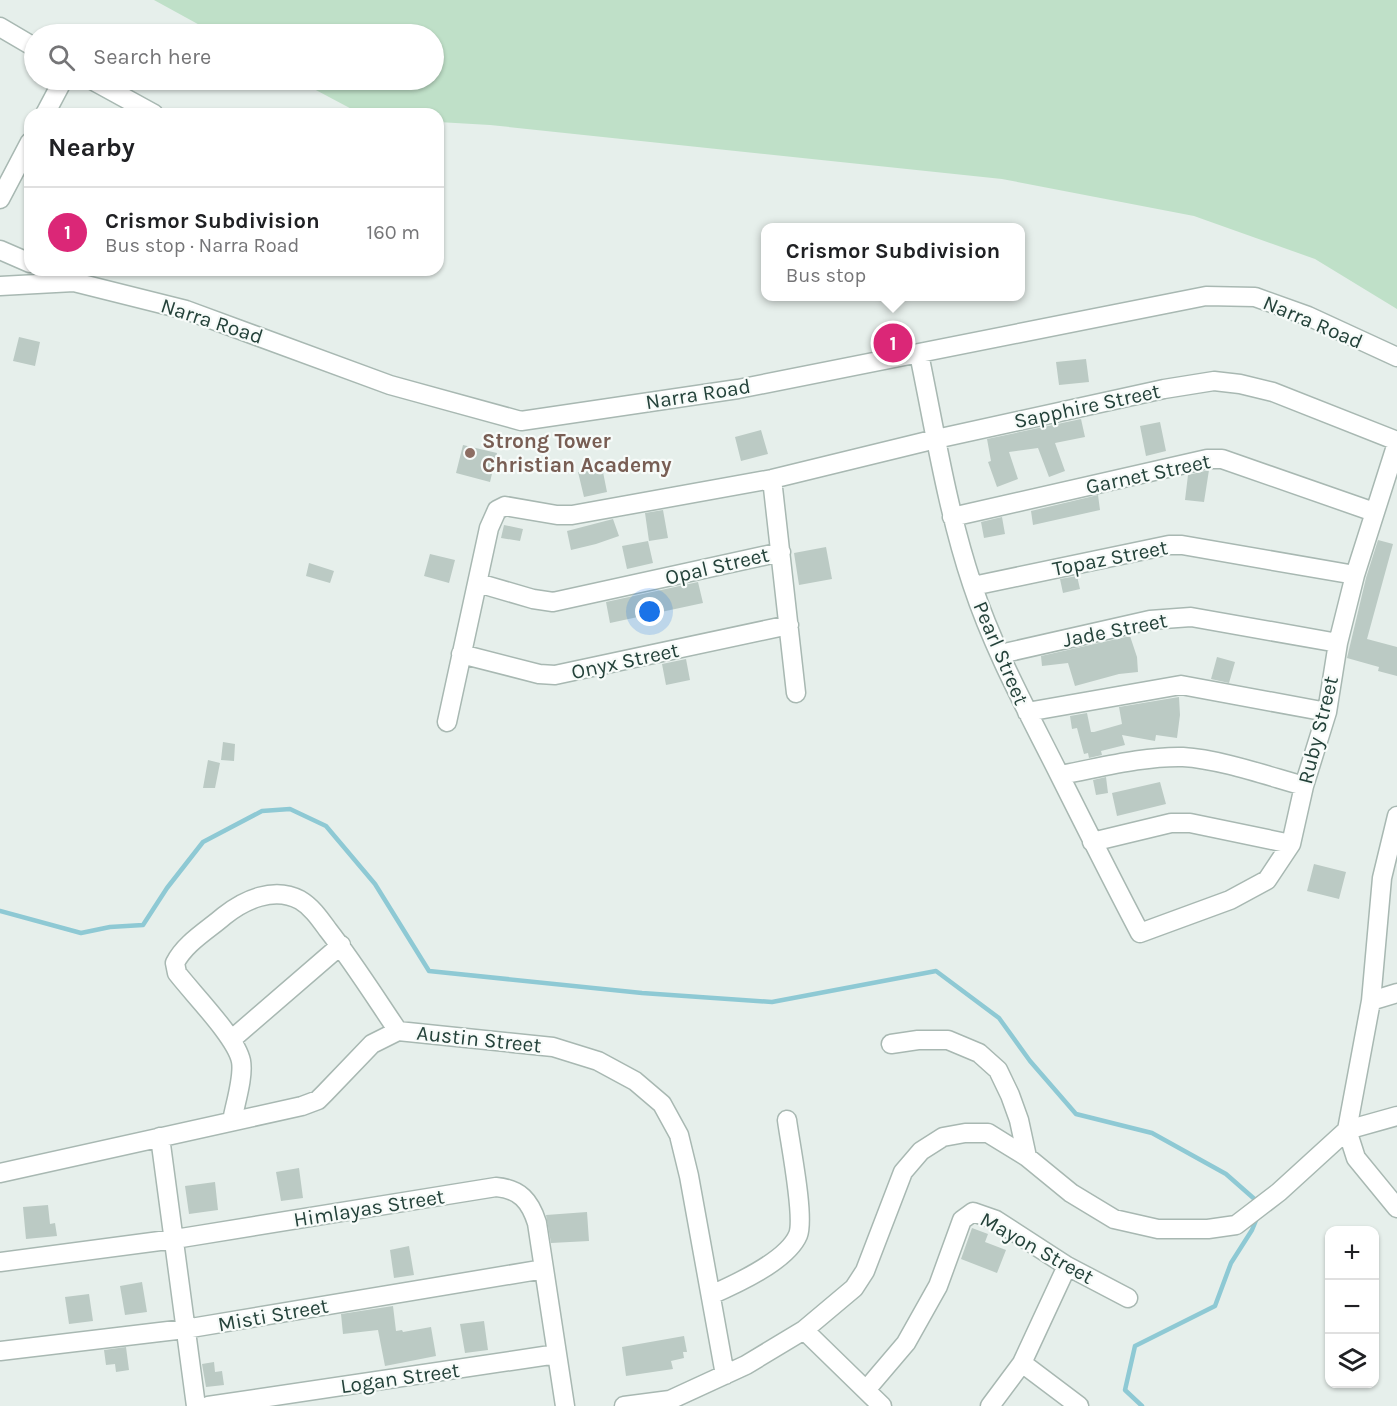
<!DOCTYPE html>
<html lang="en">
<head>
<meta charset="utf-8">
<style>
	:root { --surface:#fff; --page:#f2f2f2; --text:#202124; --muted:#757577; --line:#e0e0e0; --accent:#db2777 }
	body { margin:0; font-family:Karla,sans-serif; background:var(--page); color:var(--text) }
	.controls { position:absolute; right:18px; bottom:18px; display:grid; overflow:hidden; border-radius:12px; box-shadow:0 2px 4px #0004 }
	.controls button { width:54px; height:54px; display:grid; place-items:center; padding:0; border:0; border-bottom:2px solid var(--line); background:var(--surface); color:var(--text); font:30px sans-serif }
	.you { position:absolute; left:650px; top:612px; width:21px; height:21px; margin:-15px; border:4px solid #fff; border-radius:50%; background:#1a73e8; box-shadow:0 0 0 9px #1a73e833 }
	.badge { display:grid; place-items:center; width:39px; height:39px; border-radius:50%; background:var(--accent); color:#fff; font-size:20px; font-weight:700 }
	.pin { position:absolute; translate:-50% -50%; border:3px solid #fff; box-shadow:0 2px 6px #0006 }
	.popup { position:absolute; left:761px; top:223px; width:264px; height:78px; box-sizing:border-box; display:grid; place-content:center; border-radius:12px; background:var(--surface); filter:drop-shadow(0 2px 4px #0005); font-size:20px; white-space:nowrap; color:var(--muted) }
	.popup b { font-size:22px; color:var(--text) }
	.popup::after { content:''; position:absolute; left:50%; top:100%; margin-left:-12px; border:12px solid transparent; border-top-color:var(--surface) }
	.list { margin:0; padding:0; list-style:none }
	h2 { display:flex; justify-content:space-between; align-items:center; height:78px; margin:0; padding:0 24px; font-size:26px }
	h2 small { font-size:20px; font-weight:400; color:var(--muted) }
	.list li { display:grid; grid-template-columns:39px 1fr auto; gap:18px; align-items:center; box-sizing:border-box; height:90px; padding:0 24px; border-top:2px solid var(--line) }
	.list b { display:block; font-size:22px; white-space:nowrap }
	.list p { margin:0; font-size:20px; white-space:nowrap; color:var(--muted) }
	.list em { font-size:20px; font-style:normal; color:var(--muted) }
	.icon { flex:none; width:33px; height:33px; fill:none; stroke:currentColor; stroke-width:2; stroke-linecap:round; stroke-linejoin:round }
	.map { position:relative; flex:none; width:1397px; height:1406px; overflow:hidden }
	.search { position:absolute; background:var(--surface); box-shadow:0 2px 4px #0004; left:24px; top:24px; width:420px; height:66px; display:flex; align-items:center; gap:15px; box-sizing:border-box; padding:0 21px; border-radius:33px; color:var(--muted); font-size:22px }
	.panel { position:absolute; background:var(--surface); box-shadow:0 2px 4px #0004; left:24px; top:108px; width:420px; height:168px; border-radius:18px }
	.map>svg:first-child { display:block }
</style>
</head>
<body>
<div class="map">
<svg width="1397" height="1406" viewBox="0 0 1397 1406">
	<rect width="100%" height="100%" fill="#e6efeb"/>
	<path fill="#bfe0c8" d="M 154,0 L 1397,0 L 1397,309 L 1315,259 L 1194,216 L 1002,179 L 490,125 L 438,122 L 438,114 L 361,114 L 297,80 L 434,80 L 434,34 L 216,34 Z"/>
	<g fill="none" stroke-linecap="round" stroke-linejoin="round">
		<path stroke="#8ec9d4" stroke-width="4.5" d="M 0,911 L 81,933 L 110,927 L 143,925 L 167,888 L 203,842 L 262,811 L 290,809 L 326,826 L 375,884 L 429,971 L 642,993 L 772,1002 L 936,971 L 999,1018 L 1030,1061 L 1076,1114 L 1152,1133 L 1226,1174 L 1259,1203
			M 1142,1406 L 1125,1390 L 1135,1346 L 1215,1306 L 1231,1263 L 1252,1230 L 1257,1218"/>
	</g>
	<path fill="#bbcac4" d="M 19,337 L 40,342 L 35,366 L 13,361 Z
		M 1086,359 L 1089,382 L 1059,385 L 1056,362 Z
		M 1081,419 L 1085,437 L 1055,443 L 1065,471 L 1049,477 L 1038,448 L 1009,452 L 1018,479 L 997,487 L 988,462 L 991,461 L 987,439 Z
		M 1160,422 L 1166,451 L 1146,456 L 1140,426 Z
		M 761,430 L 768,454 L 741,461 L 735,437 Z
		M 463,445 L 497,453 L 490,482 L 456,473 Z
		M 602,467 L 607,492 L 584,497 L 578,472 Z
		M 1209,470 L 1204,502 L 1185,500 L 1188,475 Z
		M 1098,495 L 1100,510 L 1033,525 L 1031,511 Z
		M 663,510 L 668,538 L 649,541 L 645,513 Z
		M 1002,517 L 1005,534 L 984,538 L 981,522 Z
		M 613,519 L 619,536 L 596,544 L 571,550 L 567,531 Z
		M 504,525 L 523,529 L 520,541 L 501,538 Z
		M 1378,540 L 1393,544 L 1367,639 L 1397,647 L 1397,676 L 1378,671 L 1379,667 L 1347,658 L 1366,578 Z
		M 648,541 L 653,563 L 627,569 L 622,546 Z
		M 826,547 L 832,579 L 799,585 L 794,553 Z
		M 430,554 L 455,560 L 449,583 L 424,576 Z
		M 309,563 L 334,571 L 330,583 L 306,576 Z
		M 1077,576 L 1080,589 L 1063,593 L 1060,579 Z
		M 698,582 L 703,603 L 610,623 L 606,602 Z
		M 1130,636 L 1137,657 L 1138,672 L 1119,674 L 1075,686 L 1068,663 L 1042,666 L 1041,656 Z
		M 1217,657 L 1235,662 L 1229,683 L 1211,679 Z
		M 686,659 L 690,680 L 666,685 L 662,664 Z
		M 1179,697 L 1180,715 L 1177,738 L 1156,735 L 1155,741 L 1122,735 L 1125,745 L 1101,751 L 1102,755 L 1089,758 L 1088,753 L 1084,754 L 1077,728 L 1072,729 L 1070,716 L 1087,713 L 1091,732 L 1094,732 L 1122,724 L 1119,707 Z
		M 223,742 L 235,744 L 234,761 L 221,760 Z
		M 208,760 L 220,763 L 215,788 L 203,788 Z
		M 1106,777 L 1108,793 L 1096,795 L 1093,780 Z
		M 1160,782 L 1166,804 L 1117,816 L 1112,793 Z
		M 1314,864 L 1346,872 L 1339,899 L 1307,891 Z
		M 299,1168 L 303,1198 L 281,1201 L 276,1172 Z
		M 215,1182 L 218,1210 L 189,1214 L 185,1186 Z
		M 48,1205 L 50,1224 L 55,1223 L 57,1236 L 26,1239 L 23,1207 Z
		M 587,1212 L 589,1241 L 551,1243 L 546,1215 Z
		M 972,1228 L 988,1234 L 985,1242 L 1006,1250 L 997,1273 L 961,1259 Z
		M 409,1246 L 414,1275 L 394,1278 L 390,1250 Z
		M 142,1282 L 147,1312 L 125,1315 L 120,1286 Z
		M 89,1294 L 93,1321 L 69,1324 L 65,1297 Z
		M 393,1306 L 396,1331 L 402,1330 L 403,1332 L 431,1327 L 436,1356 L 385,1366 L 378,1330 L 343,1334 L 341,1314 Z
		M 484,1321 L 488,1350 L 465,1353 L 460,1324 Z
		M 684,1336 L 687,1352 L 683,1352 L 684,1358 L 671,1361 L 673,1369 L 626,1376 L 622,1347 Z
		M 126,1347 L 129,1370 L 116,1372 L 115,1364 L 106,1365 L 104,1350 Z
		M 214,1362 L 215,1372 L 222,1371 L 224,1385 L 206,1387 L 202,1364 Z"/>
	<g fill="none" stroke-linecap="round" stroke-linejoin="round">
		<g stroke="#a8b8b2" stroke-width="21">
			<path id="minor" d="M 0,27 L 34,47
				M 92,80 L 154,114
				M 45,114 L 63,80
				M 0,199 L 30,142
				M 0,250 L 30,263
				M 0,286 L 74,282 L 186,310 L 390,385 L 521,421 L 738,389 L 1206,296 L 1255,297 L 1308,316 L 1397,357
				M 919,354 C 935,431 947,509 972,584 C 994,651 1028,712 1059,774 C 1086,828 1112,880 1140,933 L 1230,900 L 1267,880 L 1291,844 L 1304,786 L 1327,712 L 1338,643 L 1355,575 L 1397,443
				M 772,479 L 796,693
				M 952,517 L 1207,459 L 1222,459 L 1374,512
				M 478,583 L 533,599 L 553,602 L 781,552
				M 973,586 L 1169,545 L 1182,545 L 1355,575
				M 461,654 L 539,674 L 555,675 L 789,625
				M 1000,654 L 1150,620 L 1191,617 L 1338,643
				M 1027,712 L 1181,685 L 1327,712
				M 447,722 L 489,528 L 497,510 L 505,506 L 557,515 L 572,515 L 772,479 L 936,439 L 1164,389 L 1214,381 L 1240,384 L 1273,392 L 1397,441
				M 1060,775 C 1099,768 1143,756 1183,757 C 1219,759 1268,776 1304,786
				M 1397,816 L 1382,878 L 1371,1001 L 1347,1130 L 1356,1158 L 1397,1208
				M 1092,842 L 1171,823 L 1190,823 L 1291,844
				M 1371,1001 L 1397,993
				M 231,1040 L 341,945
				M 891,1044 L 918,1040 L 948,1040 L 979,1053 L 998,1070 L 1010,1095 L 1019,1120 L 1027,1157
				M 232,1121 C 235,1104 244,1077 241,1061 C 236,1037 193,994 177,973 L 175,963 C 185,943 208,930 224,916 C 244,900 274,886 300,900 C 312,907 320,919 328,930 C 353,962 375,997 398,1031
				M 160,1137 L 196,1406
				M 0,1173 L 302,1106 L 318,1100 L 325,1093 L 372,1044 L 398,1031 L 553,1047 L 598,1061 L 635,1081 L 662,1104 L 679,1135 L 689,1176 L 725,1375
				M 0,1262 L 175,1239 L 496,1187 C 520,1189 530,1201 537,1223 L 565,1406
				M 711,1295 C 736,1284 787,1261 798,1235 C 805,1217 790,1143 787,1120
				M 804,1330 L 882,1406
				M 0,1351 L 185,1329 L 544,1269
				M 1022,1363 L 1079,1406
				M 866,1390 L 906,1343 L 938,1286 L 962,1220 L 973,1212 L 996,1220 L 1067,1266 L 1128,1298
				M 208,1406 L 557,1354
				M 624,1406 L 670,1400 L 746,1365 L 804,1330 L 854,1288 L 865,1271 L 903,1172 L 921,1151 L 943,1137 L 965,1133 L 988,1133 L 1027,1157 L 1071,1193 L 1114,1219 L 1158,1229 L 1208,1229 L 1236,1225 L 1279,1192 L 1347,1130 L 1397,1116
				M 990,1406 L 1022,1363 L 1067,1266"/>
		</g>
		<use href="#minor" stroke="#fff" stroke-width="18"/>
	</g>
	<circle fill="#8d6e63" stroke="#f7fbf9" stroke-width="2" cx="470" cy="453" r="6"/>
	<g text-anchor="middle" stroke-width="4.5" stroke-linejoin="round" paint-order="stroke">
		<g font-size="21" fill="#24423a" stroke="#f7fbf9">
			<text transform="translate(212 321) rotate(18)" y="7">Narra Road</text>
			<text transform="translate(1313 322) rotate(23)" y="7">Narra Road</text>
			<text transform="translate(698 394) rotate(-9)" y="7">Narra Road</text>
			<text transform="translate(1087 406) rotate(-12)" y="7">Sapphire Street</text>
			<text transform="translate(1148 474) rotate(-12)" y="7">Garnet Street</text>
			<text transform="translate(1110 558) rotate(-11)" y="7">Topaz Street</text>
			<text transform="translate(717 566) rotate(-13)" y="7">Opal Street</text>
			<text transform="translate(1115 630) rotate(-11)" y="7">Jade Street</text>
			<text transform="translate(1001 653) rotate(67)" y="7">Pearl Street</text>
			<text transform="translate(625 661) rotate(-12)" y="7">Onyx Street</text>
			<text transform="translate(1318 730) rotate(-76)" y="7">Ruby Street</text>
			<text transform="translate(479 1039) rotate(6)" y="7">Austin Street</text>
			<text transform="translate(369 1208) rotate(-9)" y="7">Himlayas Street</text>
			<text transform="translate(1037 1248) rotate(29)" y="7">Mayon Street</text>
			<text transform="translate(273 1315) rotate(-10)" y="7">Misti Street</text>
			<text transform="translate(400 1378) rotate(-8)" y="7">Logan Street</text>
		</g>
		<g font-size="21" font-weight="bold" fill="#785e54" stroke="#f7fbf9" text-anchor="start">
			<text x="482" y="448">Strong Tower<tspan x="482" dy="24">Christian Academy</tspan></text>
		</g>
	</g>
</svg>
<div class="controls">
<button>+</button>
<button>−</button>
<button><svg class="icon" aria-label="layers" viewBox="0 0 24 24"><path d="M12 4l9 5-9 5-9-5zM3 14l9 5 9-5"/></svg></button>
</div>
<div class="you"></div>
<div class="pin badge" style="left:893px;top:343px">1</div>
<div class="popup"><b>Crismor Subdivision</b>Bus stop</div>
<div class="search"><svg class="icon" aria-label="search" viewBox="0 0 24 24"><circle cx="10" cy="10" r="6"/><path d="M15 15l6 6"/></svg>Search here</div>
<section class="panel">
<h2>Nearby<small></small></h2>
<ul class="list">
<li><span class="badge">1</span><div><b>Crismor Subdivision</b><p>Bus stop · Narra Road</p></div><em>160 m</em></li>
</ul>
</section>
</div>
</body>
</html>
